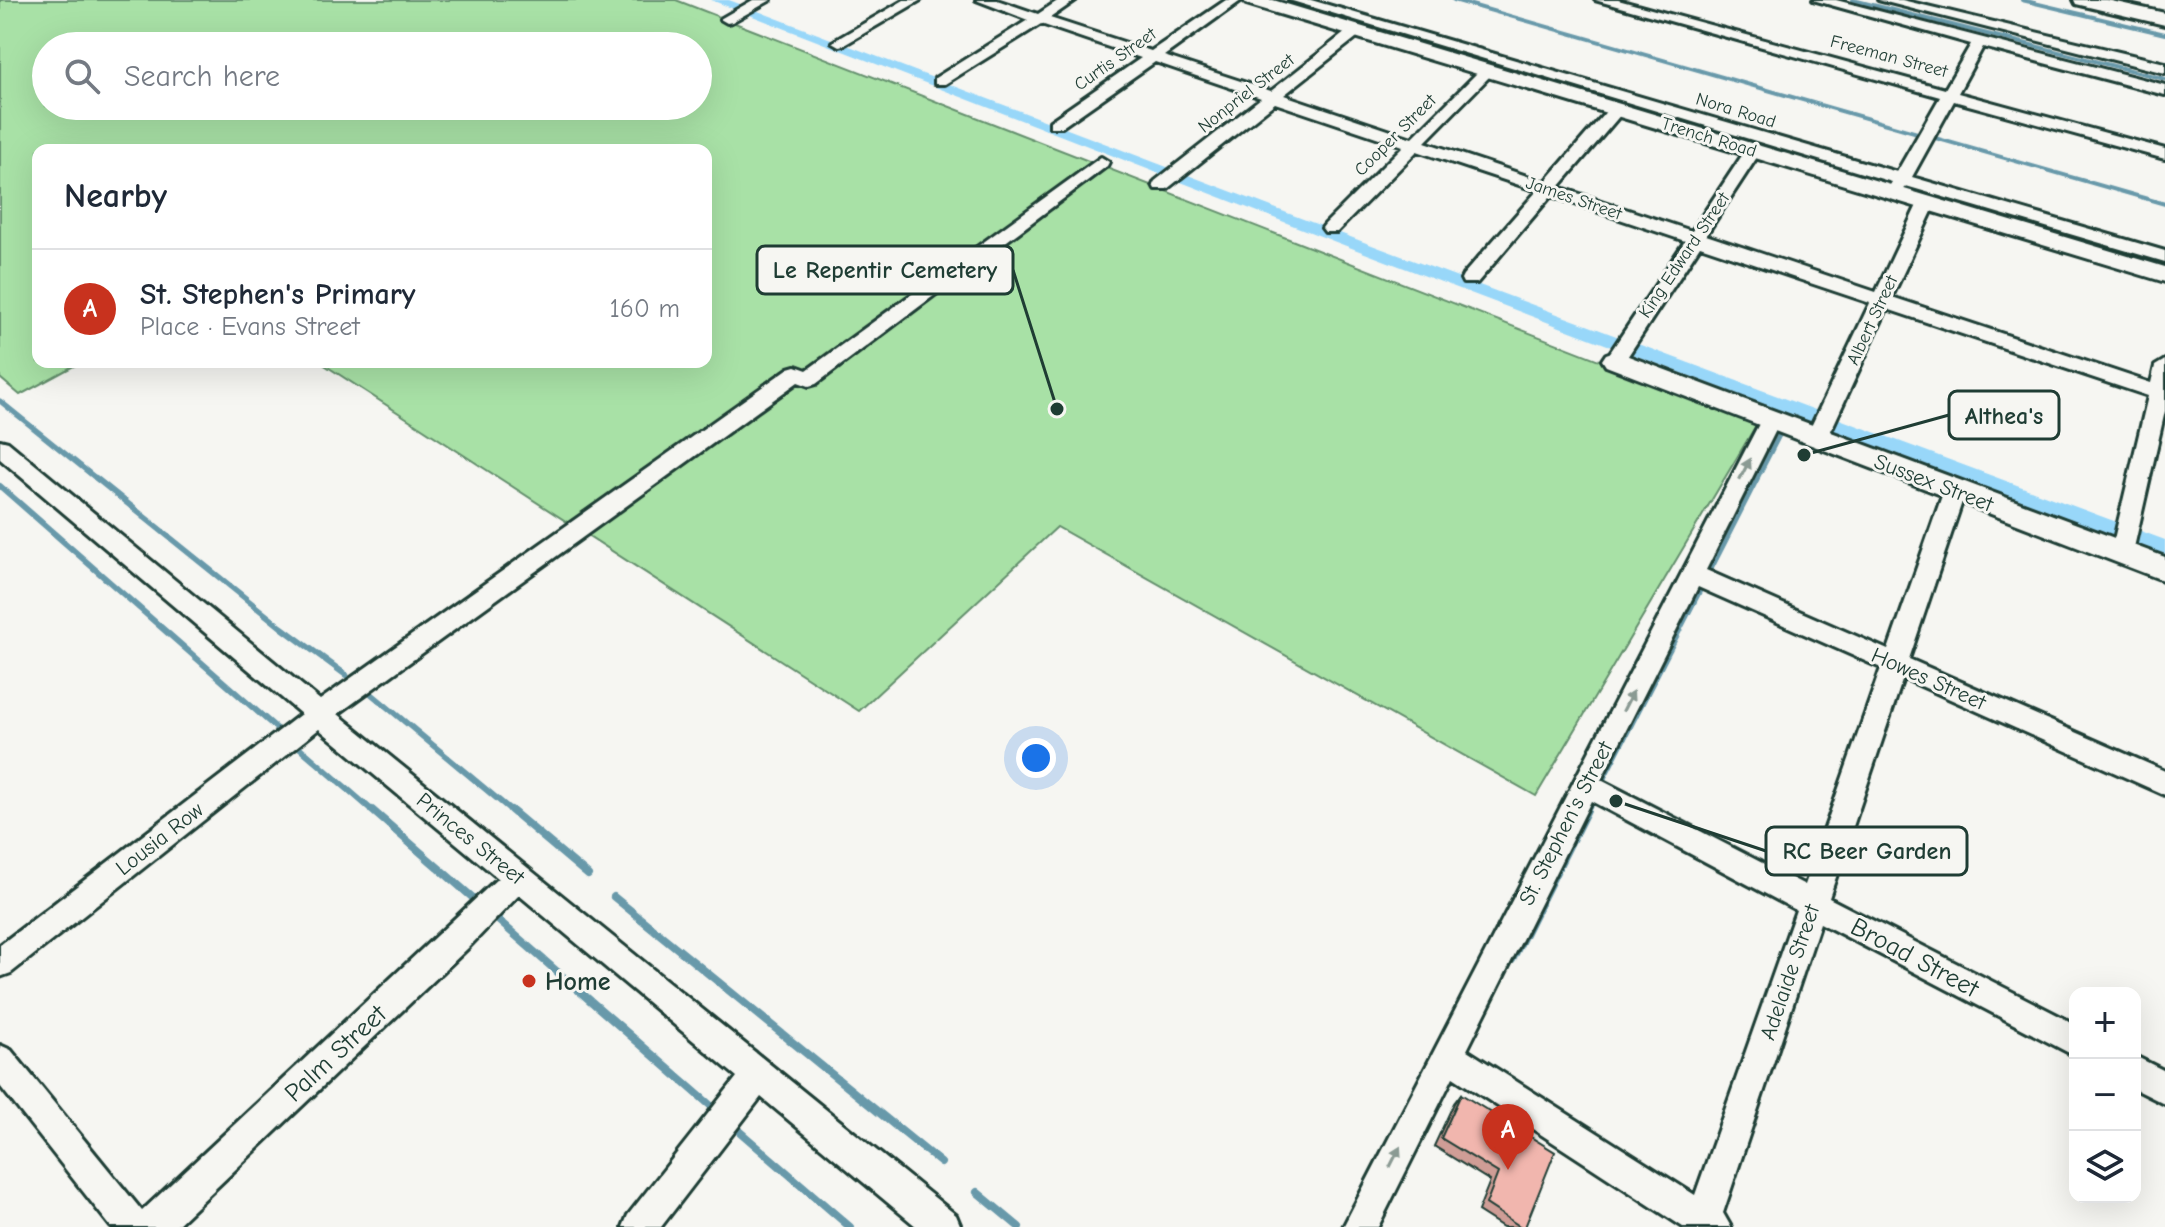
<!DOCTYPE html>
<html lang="en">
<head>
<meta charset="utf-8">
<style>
	:root { --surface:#fff; --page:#f2f2f3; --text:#1f2937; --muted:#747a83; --line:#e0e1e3; --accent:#c8321e }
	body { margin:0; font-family:"Comic Neue",sans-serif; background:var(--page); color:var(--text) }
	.controls { position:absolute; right:24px; bottom:24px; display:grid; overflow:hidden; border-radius:16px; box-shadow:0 8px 32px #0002 }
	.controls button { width:72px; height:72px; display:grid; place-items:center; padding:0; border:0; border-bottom:2px solid var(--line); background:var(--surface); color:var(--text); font:40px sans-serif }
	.you { position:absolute; left:1036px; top:758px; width:28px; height:28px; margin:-20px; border:6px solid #fff; border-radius:50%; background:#1a73e8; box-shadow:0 0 0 12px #1a73e833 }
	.badge { display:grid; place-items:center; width:52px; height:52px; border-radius:50%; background:var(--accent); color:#fff; font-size:26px; font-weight:700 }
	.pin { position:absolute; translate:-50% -66px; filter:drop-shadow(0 2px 4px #0008) }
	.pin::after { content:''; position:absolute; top:42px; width:28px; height:24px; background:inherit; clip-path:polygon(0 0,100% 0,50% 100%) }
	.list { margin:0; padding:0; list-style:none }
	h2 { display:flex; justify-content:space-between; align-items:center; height:104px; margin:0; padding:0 32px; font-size:34px }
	h2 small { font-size:26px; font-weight:400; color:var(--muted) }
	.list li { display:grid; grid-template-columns:52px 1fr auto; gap:24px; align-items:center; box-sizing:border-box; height:120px; padding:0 32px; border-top:2px solid var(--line) }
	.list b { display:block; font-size:30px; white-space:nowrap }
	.list p { margin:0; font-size:26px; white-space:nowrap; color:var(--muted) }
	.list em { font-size:26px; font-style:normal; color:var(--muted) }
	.icon { flex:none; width:44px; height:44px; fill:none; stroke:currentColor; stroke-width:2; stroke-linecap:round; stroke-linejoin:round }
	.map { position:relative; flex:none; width:2165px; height:1227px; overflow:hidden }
	.search { position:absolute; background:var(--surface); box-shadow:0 8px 32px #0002; left:32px; top:32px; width:680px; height:88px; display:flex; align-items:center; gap:20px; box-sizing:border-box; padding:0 28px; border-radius:44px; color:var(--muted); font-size:30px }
	.panel { position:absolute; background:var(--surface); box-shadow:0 8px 32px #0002; left:32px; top:144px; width:680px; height:224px; border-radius:16px }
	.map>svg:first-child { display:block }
</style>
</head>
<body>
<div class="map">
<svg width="2165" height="1227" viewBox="0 0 2165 1227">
	<rect width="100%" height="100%" fill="#f6f6f2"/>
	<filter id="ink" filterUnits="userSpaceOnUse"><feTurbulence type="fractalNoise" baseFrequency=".0125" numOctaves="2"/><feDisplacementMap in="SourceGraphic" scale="16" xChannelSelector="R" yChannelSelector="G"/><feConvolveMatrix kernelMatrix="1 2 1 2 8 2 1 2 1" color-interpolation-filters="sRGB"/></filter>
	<g filter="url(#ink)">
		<path fill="#a8e1a6" stroke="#648f6d" stroke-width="2" fill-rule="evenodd" d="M 0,0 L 676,0 L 1758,422 L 1536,796 L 1057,527 L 859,711 L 320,362 L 706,362 L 706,150 L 38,150 L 38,362 L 81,362 L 20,395 L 0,378 ZM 46,46 L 698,46 L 698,106 L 46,106 Z"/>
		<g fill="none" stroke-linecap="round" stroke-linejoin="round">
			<path stroke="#6899aa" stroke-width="4" d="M 1454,0 L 2165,204
				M 1853,0 L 2165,79
				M 2022,0 L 2165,34"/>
			<path stroke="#6899aa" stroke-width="5" d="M 0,401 L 98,480
				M 1756,480 L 1793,408"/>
			<path stroke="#6899aa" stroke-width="6" d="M 96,478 L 281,627 L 346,675
				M 0,486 L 283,734
				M 368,691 L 513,812
				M 292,741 L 374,812
				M 1600,785 L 1757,478
				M 1586,812 L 1595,795"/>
			<path stroke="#6899aa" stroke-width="8" d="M 372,810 L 480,904
				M 511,810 L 588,875
				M 614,897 L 941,1163
				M 491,914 L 718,1112
				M 1512,960 L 1587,810
				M 732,1125 L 850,1227
				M 977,1192 L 1019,1227"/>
			<path fill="#98d7f9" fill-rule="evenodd" d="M 711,0 L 729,0 L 1353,238 L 2165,540 L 2165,556 L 1341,244 Z"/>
			<g stroke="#1f3d34" stroke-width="6">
				<path id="minor" d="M 753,0 L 771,0 L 732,22 L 727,23 L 720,19 Z
					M 904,0 L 921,0 L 844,45 L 839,46 L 832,42 Z
					M 976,0 L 997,0 L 1038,14 L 1059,0 L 1076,0 L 1050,18 L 1151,51 L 1226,0 L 1242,0 L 1164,56 L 1271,91 L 1351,28 L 1361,28 L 1361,34 L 1284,95 L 1412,138 L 1482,68 L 1492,68 L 1492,74 L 1425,142 L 1545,182 L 1610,107 L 1622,107 L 1622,113 L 1559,187 L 1692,231 L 1747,148 L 1759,148 L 1761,151 L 1706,235 L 1876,292 L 1918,203 L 1921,199 L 1933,199 L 1936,203 L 1892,297 L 2151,383 L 2155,366 L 2165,360 L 2165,411 L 2133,552 L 2130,558 L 2122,561 L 2114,558 L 2111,552 L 2148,396 L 1887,309 L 1828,437 L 1824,442 L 1810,442 L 1806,437 L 1870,303 L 1700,246 L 1622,365 L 1608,365 L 1605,360 L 1685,241 L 1551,196 L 1477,283 L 1463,283 L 1461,279 L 1463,275 L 1537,191 L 1417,151 L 1337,232 L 1325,232 L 1322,228 L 1325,224 L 1403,146 L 1275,103 L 1167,189 L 1155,189 L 1153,185 L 1155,181 L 1261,98 L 1155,62 L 1062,127 L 1050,127 L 1050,121 L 1141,58 L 1041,24 L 945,84 L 935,84 L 935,78 L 1028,20 Z
					M 1289,0 L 1311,0 L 1897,172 L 1940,97 L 1595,0 L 1618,0 L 1945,89 L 1971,44 L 1813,0 L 1836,0 L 2165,85 L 2165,95 L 1983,47 L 1958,93 L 2165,149 L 2165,159 L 1954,101 L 1912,177 L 2165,251 L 2165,262 L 1906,186 L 1901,195 L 1889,195 L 1886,191 L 1892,182 Z
					M 1878,0 L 1902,0 L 2165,63 L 2165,73 Z
					M 1101,157 L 1109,162 L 1107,166 L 816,384 L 809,386 L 798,382 L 338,714 L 956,1215 L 961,1227 L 917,1227 L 761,1097 L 661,1227 L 623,1227 L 628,1215 L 737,1077 L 519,895 L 468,948 L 175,1227 L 111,1227 L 0,1086 L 0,1045 L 11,1050 L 142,1211 L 498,878 L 319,729 L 11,973 L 0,977 L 0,945 L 301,714 L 0,459 L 0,440 L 8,442 L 320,700 L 789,368 L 796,366 L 807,370 Z
					M 1771,413 L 1778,415 L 1781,420 L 1706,570 L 1888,650 L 1944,490 L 1947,484 L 1963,484 L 1966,490 L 1909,659 L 2165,771 L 2165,795 L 1903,678 L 1829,898 L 2075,1024 L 2075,1056 L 1820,923 L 1723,1213 L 1731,1227 L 1683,1227 L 1453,1077 L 1378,1227 L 1343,1227 L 1761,420 L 1764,415 ZM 1698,587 L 1881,668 L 1805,885 L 1601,780 ZM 1591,801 L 1796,910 L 1695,1195 L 1467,1050 Z
					M 2135,1056 L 2165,1071 L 2165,1104 L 2135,1089 Z"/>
			</g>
			<g stroke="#1f3d34" stroke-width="6">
				<path id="tertiary" d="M 1244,0 L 1273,0 L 2165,267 L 2165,282 L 1246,4 Z
					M 2074,0 L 2107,0 L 2165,13 L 2165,25 L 2076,4 Z
					M 1615,351 L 2165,557 L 2165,581 L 1606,366 L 1602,360 L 1606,354 Z"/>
			</g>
			<use href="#minor" fill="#f6f6f2" fill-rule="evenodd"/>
			<use href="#tertiary" fill="#f6f6f2" fill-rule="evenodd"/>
		</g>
		<path fill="#cf9d96" stroke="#1f3d34" stroke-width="2" d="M 1461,1094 L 1525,1227 L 1503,1227 L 1478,1211 L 1490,1181 L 1434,1146 L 1454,1103 Z"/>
		<path fill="#f1b6ae" stroke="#1f3d34" stroke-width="2" d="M 1461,1094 L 1555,1152 L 1525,1227 L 1521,1227 L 1486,1204 L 1498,1173 L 1441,1138 Z"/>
		<defs><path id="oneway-solid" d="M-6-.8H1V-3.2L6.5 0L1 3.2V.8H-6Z" transform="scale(2)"/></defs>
		<g fill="#8a9a93">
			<use href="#oneway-solid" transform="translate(1745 469) rotate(-63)"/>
			<use href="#oneway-solid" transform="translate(1628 701) rotate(-63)"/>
			<use href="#oneway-solid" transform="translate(1395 1157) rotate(-63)"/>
		</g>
	</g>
	<circle fill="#c8321e" stroke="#f6f6f2" stroke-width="3" cx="529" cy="981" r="8"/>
	<g text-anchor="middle" stroke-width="6" stroke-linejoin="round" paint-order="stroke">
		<g font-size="18" fill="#1f3d34" stroke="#f6f6f2">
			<text transform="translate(1889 56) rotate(15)" y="6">Freeman Street</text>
			<text transform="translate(1115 59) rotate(-35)" y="6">Curtis Street</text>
			<text transform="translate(1246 93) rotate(-38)" y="6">Nonpriel Street</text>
			<text transform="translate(1736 110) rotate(17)" y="6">Nora Road</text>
			<text transform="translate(1395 135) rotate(-45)" y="6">Cooper Street</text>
			<text transform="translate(1709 137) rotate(17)" y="6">Trench Road</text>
			<text transform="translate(1574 198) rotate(19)" y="6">James Street</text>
			<text transform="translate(1684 255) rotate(-56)" y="6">King Edward Street</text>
			<text transform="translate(1872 320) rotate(-65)" y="6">Albert Street</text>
		</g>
		<g font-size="22" fill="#1f3d34" stroke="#f6f6f2">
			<text transform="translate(1934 482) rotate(21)" y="8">Sussex Street</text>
			<text transform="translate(1929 678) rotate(24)" y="8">Howes Street</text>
			<text transform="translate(1565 823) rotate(-63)" y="8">St. Stephen's Street</text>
			<text transform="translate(159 838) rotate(-38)" y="8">Lousia Row</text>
			<text transform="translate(471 838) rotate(39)" y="8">Princes Street</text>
			<text transform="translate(1789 972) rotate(-71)" y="8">Adelaide Street</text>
		</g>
		<g font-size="26" fill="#1f3d34" stroke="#f6f6f2">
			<text transform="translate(1915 957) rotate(28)" y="9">Broad Street</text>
			<text transform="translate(335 1053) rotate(-43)" y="9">Palm Street</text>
		</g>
		<g font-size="26" font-weight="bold" fill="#1f3d34" stroke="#f6f6f2" text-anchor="start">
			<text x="545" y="990">Home</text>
		</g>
	</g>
	<path fill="none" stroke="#1f3d34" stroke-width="3" d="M1057 409L1013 270M1804 455L1949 415M1616 801L1766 851"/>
	<g fill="#1f3d34" stroke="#f6f6f2" stroke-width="3">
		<circle cx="1057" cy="409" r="8"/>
		<circle cx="1804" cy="455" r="8"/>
		<circle cx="1616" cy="801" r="8"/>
	</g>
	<g fill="#f6f6f2" stroke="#1f3d34" stroke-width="3">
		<rect x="757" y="246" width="256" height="48" rx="8"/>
		<rect x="1949" y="391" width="110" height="48" rx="8"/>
		<rect x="1766" y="827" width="201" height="48" rx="8"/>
	</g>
	<g font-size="24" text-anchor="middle" font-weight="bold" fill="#1f3d34">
		<text x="885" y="278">Le Repentir Cemetery</text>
		<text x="2004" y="424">Althea's</text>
		<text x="1867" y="859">RC Beer Garden</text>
	</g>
</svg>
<div class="controls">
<button>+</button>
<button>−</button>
<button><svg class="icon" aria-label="layers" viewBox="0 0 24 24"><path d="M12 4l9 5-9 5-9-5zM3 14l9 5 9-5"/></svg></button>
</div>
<div class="you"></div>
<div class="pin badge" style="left:1508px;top:1170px">A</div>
<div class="search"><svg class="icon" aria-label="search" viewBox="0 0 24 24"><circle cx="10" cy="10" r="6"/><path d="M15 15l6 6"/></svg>Search here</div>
<section class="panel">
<h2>Nearby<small></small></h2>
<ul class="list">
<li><span class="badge">A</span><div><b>St. Stephen's Primary</b><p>Place · Evans Street</p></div><em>160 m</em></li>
</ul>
</section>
</div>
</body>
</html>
